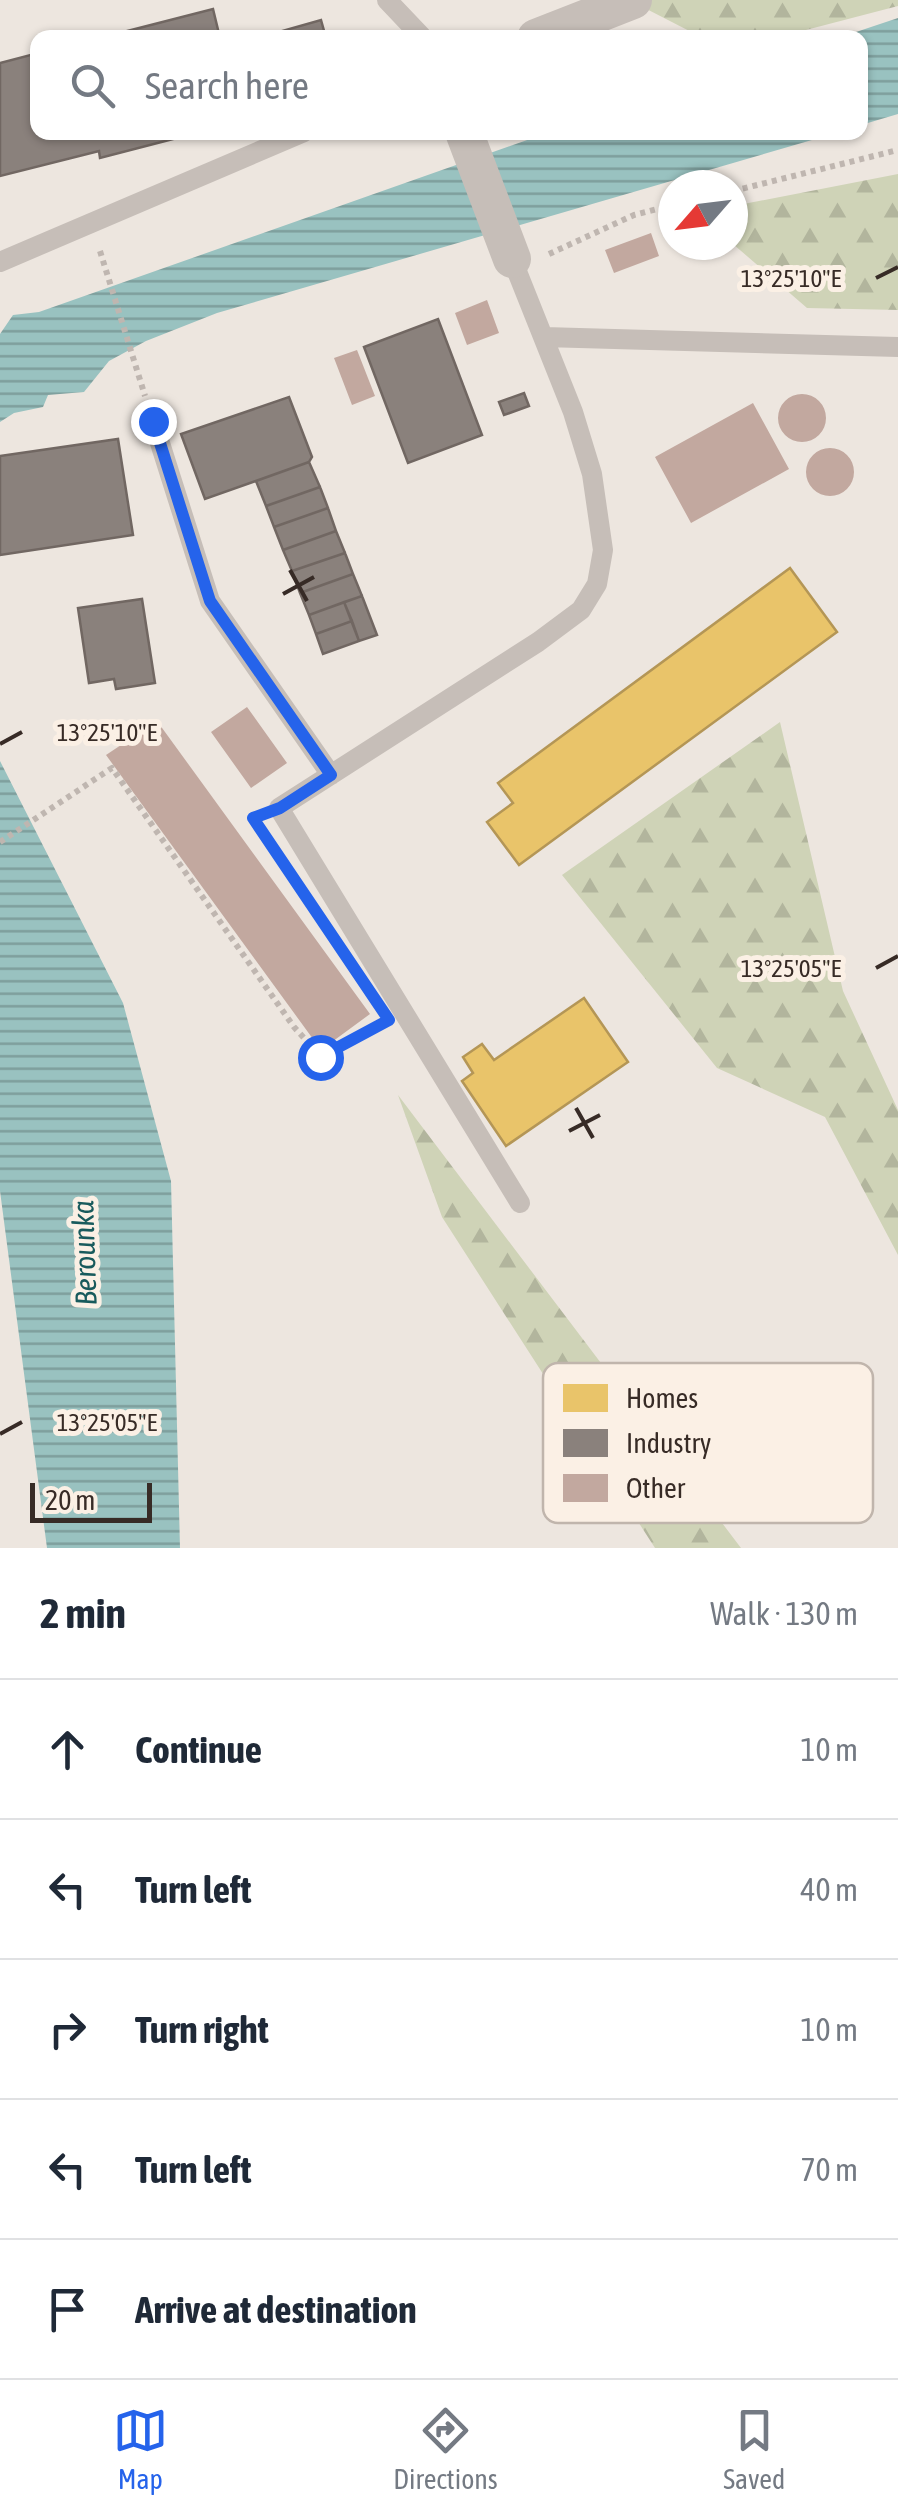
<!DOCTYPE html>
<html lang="en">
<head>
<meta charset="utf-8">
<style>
	:root { --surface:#fff; --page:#f6f6f7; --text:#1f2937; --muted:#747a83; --line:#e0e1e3; --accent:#2563eb }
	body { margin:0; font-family:"Asap Condensed",sans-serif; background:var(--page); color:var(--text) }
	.compass { position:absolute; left:658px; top:170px; width:90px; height:90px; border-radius:50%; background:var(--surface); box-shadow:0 2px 8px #0004; rotate:242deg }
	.scale { position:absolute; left:30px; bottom:25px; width:122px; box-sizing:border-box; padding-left:10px; border:5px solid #372b26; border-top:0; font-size:28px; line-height:35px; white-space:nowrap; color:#372b26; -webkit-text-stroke:8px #fbf0e5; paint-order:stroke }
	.stop { position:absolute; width:30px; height:30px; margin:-22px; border:8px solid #2563eb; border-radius:50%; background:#fff }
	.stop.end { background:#2563eb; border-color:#fff; box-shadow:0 2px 10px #0008 }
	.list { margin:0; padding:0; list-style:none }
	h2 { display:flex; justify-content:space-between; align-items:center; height:130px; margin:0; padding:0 40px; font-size:42px }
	h2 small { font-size:32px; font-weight:400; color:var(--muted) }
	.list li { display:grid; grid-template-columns:65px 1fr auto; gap:30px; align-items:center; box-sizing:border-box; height:140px; padding:0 40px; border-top:2px solid var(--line) }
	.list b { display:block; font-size:38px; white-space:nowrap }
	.list em { font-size:32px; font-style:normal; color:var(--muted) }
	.icon { flex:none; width:55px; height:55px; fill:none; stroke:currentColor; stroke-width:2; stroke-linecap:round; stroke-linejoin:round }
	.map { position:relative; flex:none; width:898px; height:1548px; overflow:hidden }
	.search { position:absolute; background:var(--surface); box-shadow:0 2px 8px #0004; left:30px; right:30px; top:30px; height:110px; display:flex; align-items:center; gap:25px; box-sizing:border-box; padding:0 35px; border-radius:20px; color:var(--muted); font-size:38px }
	.sheet { height:830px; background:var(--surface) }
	nav { display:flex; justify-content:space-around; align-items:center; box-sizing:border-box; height:140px; border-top:2px solid var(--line); background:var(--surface); font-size:28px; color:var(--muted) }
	nav a { display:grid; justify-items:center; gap:5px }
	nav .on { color:var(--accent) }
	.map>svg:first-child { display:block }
</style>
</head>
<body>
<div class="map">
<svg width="898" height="1548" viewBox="0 0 898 1548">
	<defs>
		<pattern id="forest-firs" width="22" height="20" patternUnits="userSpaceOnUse" patternTransform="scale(2.5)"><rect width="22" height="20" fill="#cfd3b7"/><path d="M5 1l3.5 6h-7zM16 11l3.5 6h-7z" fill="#b2b59d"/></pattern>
		<pattern id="water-rules" width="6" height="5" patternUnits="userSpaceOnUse" patternTransform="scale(2.5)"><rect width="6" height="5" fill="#99c2c0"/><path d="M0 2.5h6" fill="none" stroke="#7e9e9c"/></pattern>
	</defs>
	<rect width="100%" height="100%" fill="#ede6df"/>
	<path fill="url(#forest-firs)" d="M 629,0 L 898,0 L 898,6 L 779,37 L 703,38 Z
		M 898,174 L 898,310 L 807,308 L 733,244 L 733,206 Z
		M 780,722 L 843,991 L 898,1110 L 898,1255 L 825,1117 L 717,1068 L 562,875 Z
		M 398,1095 L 741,1548 L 655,1548 L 442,1217 Z"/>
	<path fill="url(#water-rules)" d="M 898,18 L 898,114 L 861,125 L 860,38 L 841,37 Z
		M 547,133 L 836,133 L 217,313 L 146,341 L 109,361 L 84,392 L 48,395 L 43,407 L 14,413 L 0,422 L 0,334 L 13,315 L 39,312 Z
		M 0,761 L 123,1003 L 171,1181 L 180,1548 L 47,1548 L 0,1191 Z"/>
	<path fill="#e9c46a" stroke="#b49656" stroke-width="2.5" d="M 790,568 L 837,632 L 519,865 L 487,822 L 513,803 L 498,783 Z
		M 584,998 L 628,1062 L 506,1146 L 462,1081 L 473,1073 L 463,1057 L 482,1044 L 494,1060 Z"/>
	<path fill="#8a817c" stroke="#716762" stroke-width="2.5" d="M 213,9 L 220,38 L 100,38 Z
		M 321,20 L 326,38 L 284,38 L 282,31 Z
		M 38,53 L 38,132 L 200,132 L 100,158 L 99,151 L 0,176 L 0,63 Z
		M 438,319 L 482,435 L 408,463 L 364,347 Z
		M 524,393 L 529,406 L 504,415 L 499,402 Z
		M 289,397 L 312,457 L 309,462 L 205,499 L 181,434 Z
		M 118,439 L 133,535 L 0,555 L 0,456 Z
		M 309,462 L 320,487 L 266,506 L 256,481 Z
		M 320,487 L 328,508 L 274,527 L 266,506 Z
		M 328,508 L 336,531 L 283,550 L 274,527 Z
		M 336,531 L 345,553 L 292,571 L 283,550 Z
		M 345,553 L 353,574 L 300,593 L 292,571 Z
		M 353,574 L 362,596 L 309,615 L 300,593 Z
		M 362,596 L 377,635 L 359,641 L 344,602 Z
		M 142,599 L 155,683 L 116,689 L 114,679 L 89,683 L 78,608 Z
		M 344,602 L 352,621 L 316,634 L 309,615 Z
		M 352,621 L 359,641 L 323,654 L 316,634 Z"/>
	<path fill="#c2a89f" d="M 651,233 L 659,256 L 614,273 L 605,250 Z
		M 487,300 L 499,333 L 467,345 L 455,313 Z
		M 357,350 L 375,396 L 352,405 L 334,358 Z
		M778 418a24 24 0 1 1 48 0a24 24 0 1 1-48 0Z
		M 753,403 L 789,469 L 691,523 L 655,457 Z
		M806 472a24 24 0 1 1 48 0a24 24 0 1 1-48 0Z
		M 247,707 L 287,763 L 251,788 L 211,732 Z
		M 157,721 L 370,1014 L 321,1050 L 106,755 Z"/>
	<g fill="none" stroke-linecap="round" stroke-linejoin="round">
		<path stroke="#bfb6b0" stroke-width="6" stroke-dasharray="5 5" stroke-linecap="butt" d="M 733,191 L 898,150
			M 100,251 L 145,396
			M 549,254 L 634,215 L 673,205
			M 0,842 L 112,768 L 294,1027 L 321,1057 L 380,1024"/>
		<path stroke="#c6beb8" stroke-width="20" d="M 387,0 L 423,38
			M 512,259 L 573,412 L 592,474 L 603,550 L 597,584 L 581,610 L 538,642 L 279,808 L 520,1203
			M 0,262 L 304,132
			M 544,337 L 898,347
			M 153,421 L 210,601 L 331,775"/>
		<path stroke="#c6beb8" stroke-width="38" d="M 536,38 L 633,0
			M 464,132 L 512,259"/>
	</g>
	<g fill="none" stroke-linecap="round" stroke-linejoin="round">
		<path stroke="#2563eb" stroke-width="12" d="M 153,421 L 210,601 L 331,775 L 280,808 L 253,818 L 389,1020 L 320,1057"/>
	</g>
	<path fill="none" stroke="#372b26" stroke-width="4" d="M 876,278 L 898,267M 290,570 L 307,601M 283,594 L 314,577M 0,744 L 22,732M 876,968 L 898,956M 576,1108 L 593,1138M 569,1131 L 600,1115M 0,1434 L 22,1422"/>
	<g text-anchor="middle" stroke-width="10" stroke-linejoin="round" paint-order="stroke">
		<g font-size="30" font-style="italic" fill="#185a5c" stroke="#fbf0e5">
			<text transform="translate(85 1253) rotate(-92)" y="10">Berounka</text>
		</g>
	</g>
	<rect x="543" y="1363" width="330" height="160" rx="15" fill="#fbf0e5" stroke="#c0b5ac" stroke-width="2.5"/>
	<rect x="563" y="1384" width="45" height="28" fill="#e9c46a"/>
	<rect x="563" y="1429" width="45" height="28" fill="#8a817c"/>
	<rect x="563" y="1474" width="45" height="28" fill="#c2a89f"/>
	<g font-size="28" fill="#372b26">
		<text x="626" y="1408">Homes</text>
		<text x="626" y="1453">Industry</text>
		<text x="626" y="1498">Other</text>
	</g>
	<g font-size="25" text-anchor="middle" fill="#372b26" stroke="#fbf0e5" stroke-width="10" stroke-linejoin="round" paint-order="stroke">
		<text x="791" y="287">13°25'10"E</text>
		<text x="107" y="741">13°25'10"E</text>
		<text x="791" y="977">13°25'05"E</text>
		<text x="107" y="1431">13°25'05"E</text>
	</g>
</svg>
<svg class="compass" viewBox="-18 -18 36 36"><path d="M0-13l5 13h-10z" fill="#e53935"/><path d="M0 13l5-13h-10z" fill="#747a83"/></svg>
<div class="scale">20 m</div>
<div class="stop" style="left:320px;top:1057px"></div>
<div class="stop end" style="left:153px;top:421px"></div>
<div class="search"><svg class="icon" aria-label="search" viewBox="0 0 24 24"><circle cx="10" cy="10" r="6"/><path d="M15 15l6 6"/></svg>Search here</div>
</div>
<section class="sheet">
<h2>2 min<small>Walk · 130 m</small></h2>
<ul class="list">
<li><svg class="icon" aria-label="ahead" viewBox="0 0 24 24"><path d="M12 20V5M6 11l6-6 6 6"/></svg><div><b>Continue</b></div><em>10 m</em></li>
<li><svg class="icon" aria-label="left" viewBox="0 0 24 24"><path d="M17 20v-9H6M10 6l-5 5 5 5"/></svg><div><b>Turn left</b></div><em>40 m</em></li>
<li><svg class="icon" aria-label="right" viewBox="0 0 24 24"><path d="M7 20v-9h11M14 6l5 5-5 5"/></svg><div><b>Turn right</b></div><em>10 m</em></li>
<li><svg class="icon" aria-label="left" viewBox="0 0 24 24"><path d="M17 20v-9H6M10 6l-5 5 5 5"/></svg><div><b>Turn left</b></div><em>70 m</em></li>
<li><svg class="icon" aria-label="arrive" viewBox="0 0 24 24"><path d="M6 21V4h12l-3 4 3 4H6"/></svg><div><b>Arrive at destination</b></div></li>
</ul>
</section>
<nav>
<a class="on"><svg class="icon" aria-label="map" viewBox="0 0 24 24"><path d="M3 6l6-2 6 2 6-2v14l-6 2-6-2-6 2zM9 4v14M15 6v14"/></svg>Map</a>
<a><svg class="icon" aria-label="directions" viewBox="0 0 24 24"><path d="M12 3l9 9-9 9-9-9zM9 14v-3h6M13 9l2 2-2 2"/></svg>Directions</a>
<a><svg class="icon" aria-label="saved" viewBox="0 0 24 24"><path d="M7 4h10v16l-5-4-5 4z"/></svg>Saved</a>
</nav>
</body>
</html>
